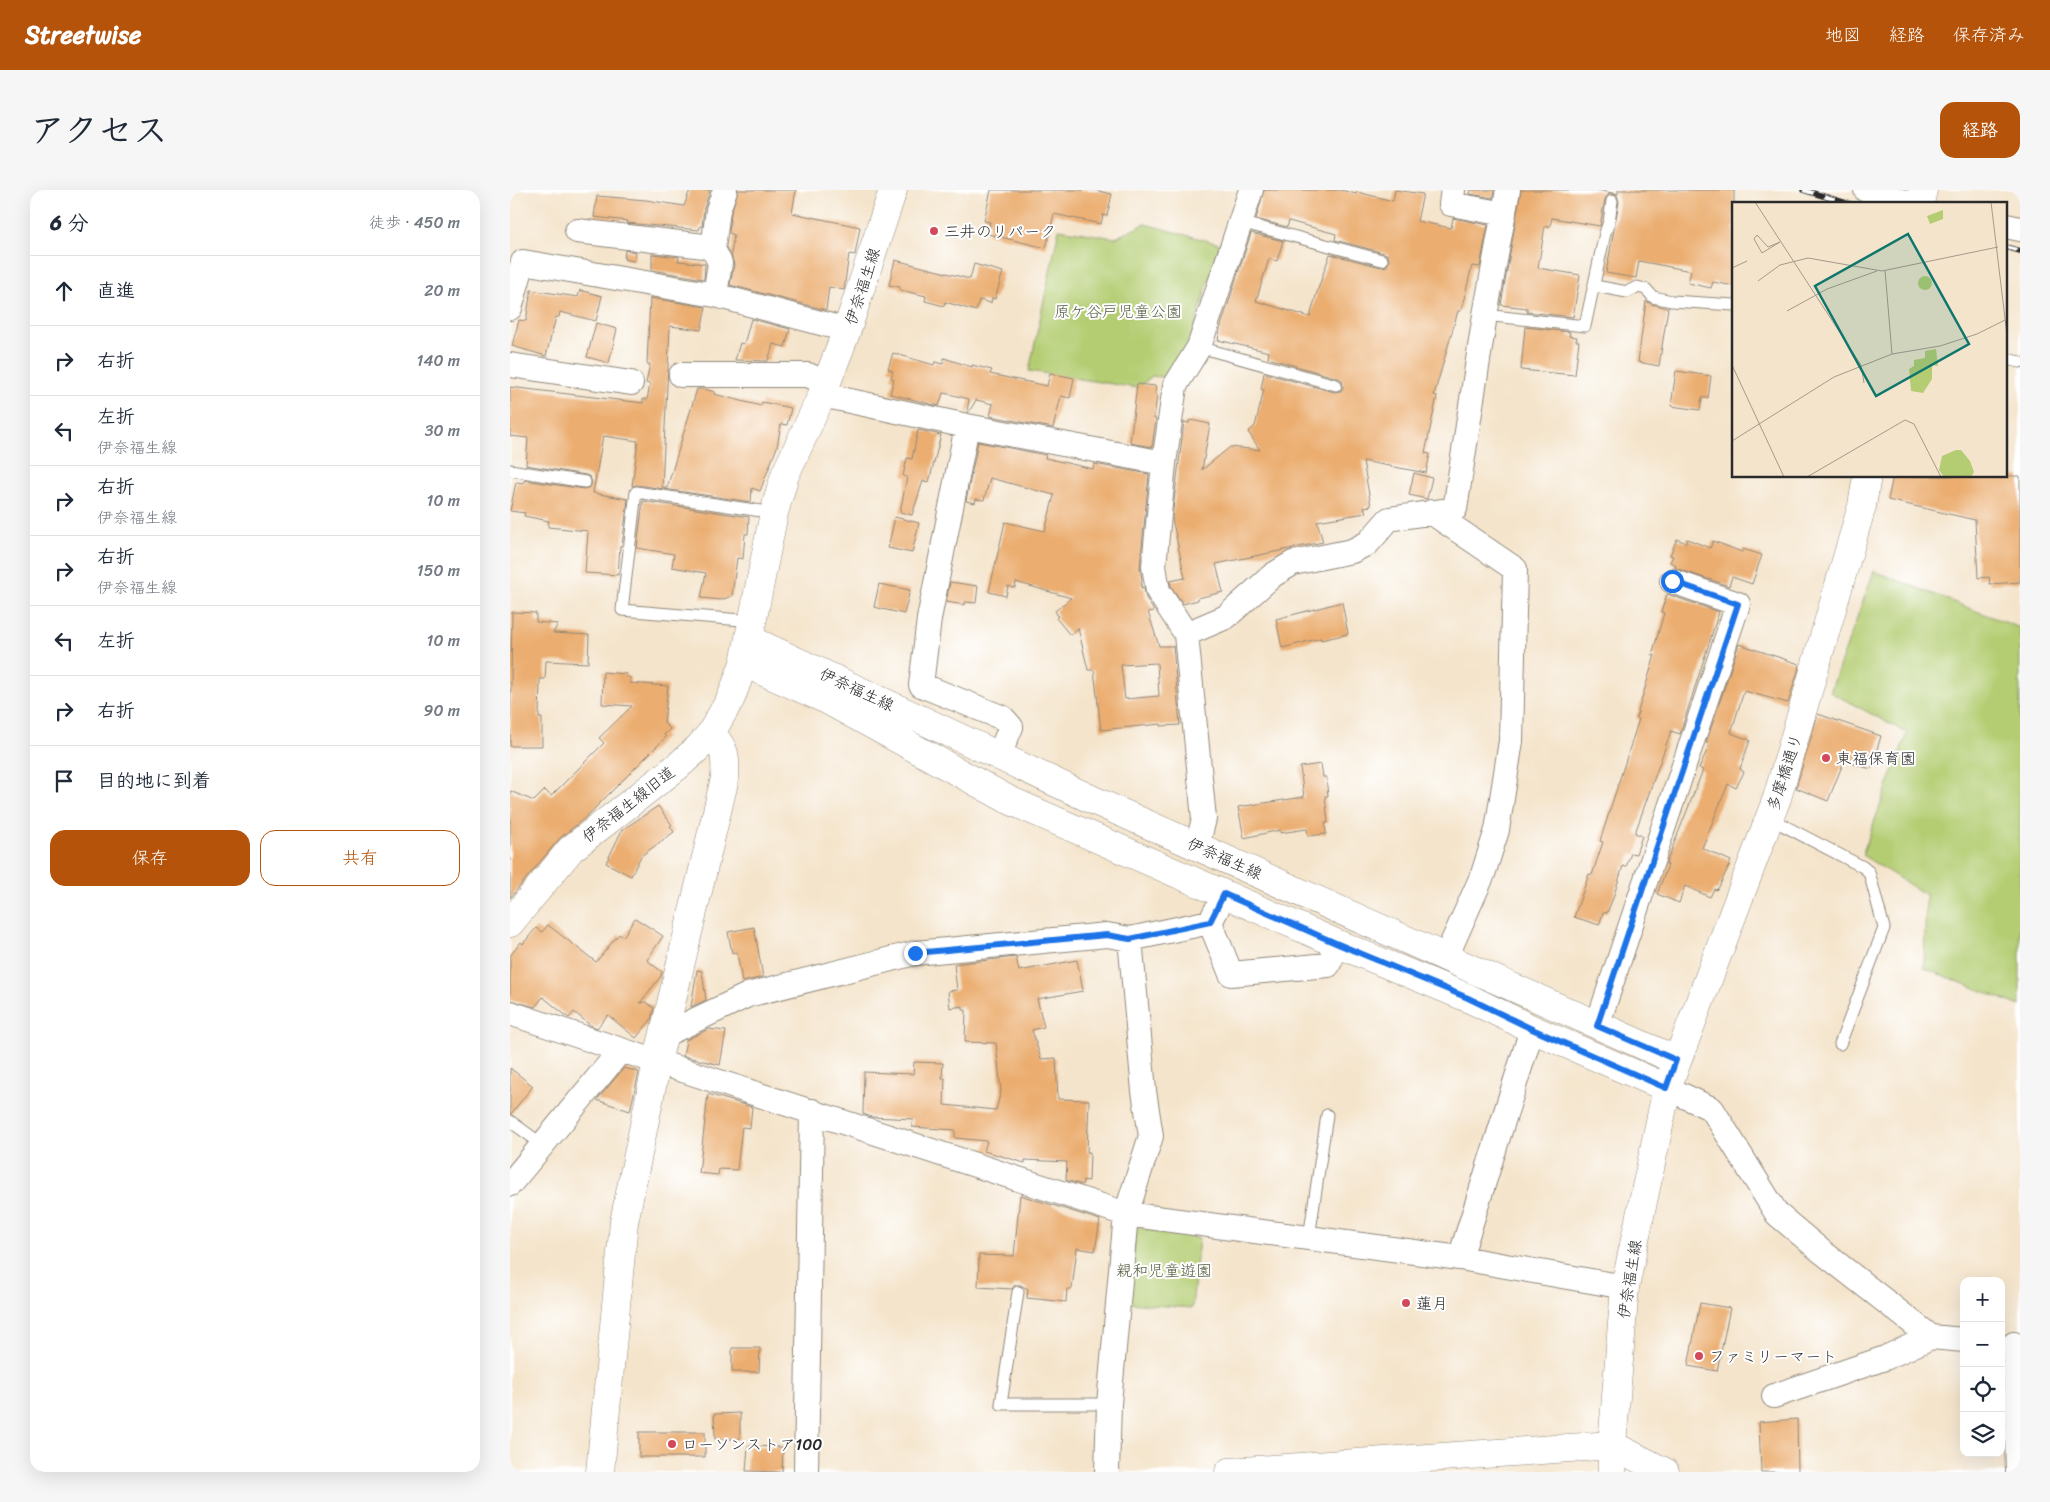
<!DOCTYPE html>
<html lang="ja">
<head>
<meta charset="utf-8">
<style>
	:root { --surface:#fff; --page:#f6f6f7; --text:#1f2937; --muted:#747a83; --line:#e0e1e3; --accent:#b45309 }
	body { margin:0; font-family:Sriracha,"Klee One",sans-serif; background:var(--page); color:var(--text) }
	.controls { position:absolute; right:15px; bottom:15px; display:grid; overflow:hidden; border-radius:10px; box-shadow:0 5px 20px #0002 }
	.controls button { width:45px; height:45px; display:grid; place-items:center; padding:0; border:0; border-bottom:1px solid var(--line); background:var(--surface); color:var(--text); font:25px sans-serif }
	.stop { position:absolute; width:15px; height:15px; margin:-11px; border:4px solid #1a73e8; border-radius:50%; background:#fff }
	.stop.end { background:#1a73e8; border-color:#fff; box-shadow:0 1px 5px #0008 }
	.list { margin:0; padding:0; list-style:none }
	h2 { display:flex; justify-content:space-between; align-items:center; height:65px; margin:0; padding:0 20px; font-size:21px }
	h2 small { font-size:16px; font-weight:400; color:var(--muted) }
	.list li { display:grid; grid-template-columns:32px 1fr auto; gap:15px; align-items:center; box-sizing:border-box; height:70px; padding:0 20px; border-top:1px solid var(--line) }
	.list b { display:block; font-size:19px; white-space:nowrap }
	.list p { margin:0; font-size:16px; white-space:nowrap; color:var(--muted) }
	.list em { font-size:16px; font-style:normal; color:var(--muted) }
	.actions { display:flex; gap:10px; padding:15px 20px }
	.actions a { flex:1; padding:11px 0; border:1px solid var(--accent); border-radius:15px; text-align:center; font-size:18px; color:var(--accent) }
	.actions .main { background:var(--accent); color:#fff }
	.icon { flex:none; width:28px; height:28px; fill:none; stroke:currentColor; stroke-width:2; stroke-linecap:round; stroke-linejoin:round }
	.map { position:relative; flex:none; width:1510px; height:1282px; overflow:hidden; border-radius:15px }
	header { display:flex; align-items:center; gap:30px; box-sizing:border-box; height:70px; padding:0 25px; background:var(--accent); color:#fff }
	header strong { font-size:24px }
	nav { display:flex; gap:28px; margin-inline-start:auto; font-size:18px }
	.intro { display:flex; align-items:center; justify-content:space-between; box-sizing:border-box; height:120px; padding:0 30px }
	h1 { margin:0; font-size:35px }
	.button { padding:12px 22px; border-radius:15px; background:var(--accent); color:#fff; font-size:18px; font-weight:700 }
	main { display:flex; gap:30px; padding:0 30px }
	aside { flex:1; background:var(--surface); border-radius:15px; box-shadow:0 5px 20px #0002 }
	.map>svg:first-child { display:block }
</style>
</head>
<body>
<header>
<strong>Streetwise</strong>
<nav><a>地図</a><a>経路</a><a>保存済み</a></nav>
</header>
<div class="intro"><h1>アクセス</h1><a class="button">経路</a></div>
<main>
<aside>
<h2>6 分<small>徒歩 · 450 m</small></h2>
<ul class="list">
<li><svg class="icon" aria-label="ahead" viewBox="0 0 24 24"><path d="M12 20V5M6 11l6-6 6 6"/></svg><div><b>直進</b></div><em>20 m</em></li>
<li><svg class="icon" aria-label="right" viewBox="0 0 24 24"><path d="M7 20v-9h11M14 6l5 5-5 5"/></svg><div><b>右折</b></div><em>140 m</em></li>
<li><svg class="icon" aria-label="left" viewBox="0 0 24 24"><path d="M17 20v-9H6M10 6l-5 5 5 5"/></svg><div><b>左折</b><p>伊奈福生線</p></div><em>30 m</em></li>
<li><svg class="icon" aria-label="right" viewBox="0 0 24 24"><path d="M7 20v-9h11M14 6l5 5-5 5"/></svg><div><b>右折</b><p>伊奈福生線</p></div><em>10 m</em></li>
<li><svg class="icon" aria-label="right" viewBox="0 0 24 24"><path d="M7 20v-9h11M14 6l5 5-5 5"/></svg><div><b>右折</b><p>伊奈福生線</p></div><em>150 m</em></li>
<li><svg class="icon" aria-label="left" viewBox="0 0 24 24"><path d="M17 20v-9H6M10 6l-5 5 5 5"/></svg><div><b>左折</b></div><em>10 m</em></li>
<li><svg class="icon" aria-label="right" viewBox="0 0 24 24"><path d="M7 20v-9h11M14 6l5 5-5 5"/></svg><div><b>右折</b></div><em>90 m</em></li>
<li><svg class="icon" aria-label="arrive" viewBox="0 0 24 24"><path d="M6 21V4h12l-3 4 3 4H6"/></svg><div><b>目的地に到着</b></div></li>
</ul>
<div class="actions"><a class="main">保存</a><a>共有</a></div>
</aside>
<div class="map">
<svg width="1510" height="1282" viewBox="0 0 1510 1282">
	<rect width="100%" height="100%" fill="#fff"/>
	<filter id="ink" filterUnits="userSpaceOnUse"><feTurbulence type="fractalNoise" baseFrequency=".02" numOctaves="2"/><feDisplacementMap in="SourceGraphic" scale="10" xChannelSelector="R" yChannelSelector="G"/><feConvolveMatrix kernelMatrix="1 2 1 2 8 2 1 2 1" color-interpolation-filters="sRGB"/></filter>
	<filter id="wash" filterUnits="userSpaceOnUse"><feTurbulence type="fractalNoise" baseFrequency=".0096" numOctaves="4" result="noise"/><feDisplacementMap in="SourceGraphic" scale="20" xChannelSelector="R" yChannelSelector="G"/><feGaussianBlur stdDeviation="1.12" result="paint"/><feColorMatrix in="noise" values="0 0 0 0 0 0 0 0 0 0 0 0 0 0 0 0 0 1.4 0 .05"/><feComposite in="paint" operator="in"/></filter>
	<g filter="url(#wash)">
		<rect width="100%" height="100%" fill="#f4e4cb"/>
		<path fill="#b4cd72" stroke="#707c4e" d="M 635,34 L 710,54 L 676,165 L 660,188 L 642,186 L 628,198 L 519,181 L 549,39 L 605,48 Z
			M 1364,381 L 1510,438 L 1510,816 L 1414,778 L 1416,705 L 1352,665 L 1397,543 L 1320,502 Z
			M 627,1037 L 689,1048 L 682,1118 L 617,1113 Z"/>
		<g id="blocks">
			<path fill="#ebad6f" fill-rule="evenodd" d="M 180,0 L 200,0 L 194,18 L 192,37 L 190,36 L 189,40 L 117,33 L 118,31 L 84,27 L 87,6 L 136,10 L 174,16 Z
				M 228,0 L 286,0 L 282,23 L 350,37 L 345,65 L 339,64 L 334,100 L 319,97 L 316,120 L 220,95 L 224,75 L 221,64 L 224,45 L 219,43 L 221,23 Z
				M 481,0 L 584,0 L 602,4 L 597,26 L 593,25 L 591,34 L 544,24 L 536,58 L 478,44 L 480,32 L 474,31 Z
				M 754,0 L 831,0 L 846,4 L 847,2 L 883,11 L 885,0 L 913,4 L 907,31 L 941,38 L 943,28 L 978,35 L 970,77 L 962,76 L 951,121 L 948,121 L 924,205 L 927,206 L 915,263 L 920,264 L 916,283 L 853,271 L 861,316 L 854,317 L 856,323 L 807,331 L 813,352 L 706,374 L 713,402 L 688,408 L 688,410 L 673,414 L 661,396 L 660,391 L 675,388 L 662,328 L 674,232 L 679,233 L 680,230 L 700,234 L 692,280 L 720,257 L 750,260 L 738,242 L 745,236 L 754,200 L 751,199 L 754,183 L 824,202 L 831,201 L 833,197 L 832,190 L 828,188 L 758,168 L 759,162 L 708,150 L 710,139 L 741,43 L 773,51 L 767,71 L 759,69 L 746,111 L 800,127 L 807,102 L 820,64 L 871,77 L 877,76 L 879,71 L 878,65 L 874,63 L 825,50 L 826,44 L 779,31 L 777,37 L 746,29 Z
				M 961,0 L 984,0 L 983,8 L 960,4 Z
				M 1011,0 L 1087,0 L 1108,4 L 1108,0 L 1224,0 L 1224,96 L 1203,92 L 1201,98 L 1178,93 L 1181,81 L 1129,71 L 1126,88 L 1096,83 L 1109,12 L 1107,5 L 1103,4 L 1099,4 L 1095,9 L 1090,36 L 1042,28 L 1040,36 L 1035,36 L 1028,78 L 1070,85 L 1063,127 L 1017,122 L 1017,118 L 991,115 Z
				M 115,60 L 126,62 L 124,71 L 114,69 Z
				M 142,64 L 169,67 L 168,71 L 195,74 L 194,89 L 142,80 Z
				M 385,70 L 460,89 L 464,74 L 493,82 L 485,109 L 482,108 L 481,113 L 469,110 L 466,121 L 435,112 L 434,116 L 415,111 L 416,106 L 390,100 L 390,97 L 379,95 Z
				M 21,100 L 68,107 L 70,100 L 92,106 L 86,131 L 50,122 L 49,127 L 46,127 L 36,166 L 2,156 L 9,130 L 16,131 Z
				M 140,108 L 196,117 L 191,140 L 160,136 L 152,297 L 157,298 L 187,199 L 194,199 L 205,202 L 204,204 L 251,216 L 252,212 L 281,218 L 277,235 L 271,234 L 267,257 L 250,301 L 242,298 L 241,312 L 127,295 L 122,296 L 128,251 L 93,246 L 83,303 L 118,309 L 112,356 L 110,356 L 108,385 L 75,383 L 78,341 L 38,337 L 39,331 L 14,326 L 15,323 L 0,321 L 6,292 L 14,293 L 14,290 L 74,299 L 80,297 L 82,293 L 80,287 L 76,285 L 16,275 L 18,248 L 0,246 L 0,197 L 133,213 L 133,209 L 137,210 L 140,194 L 136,193 L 140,174 L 137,174 Z
				M 1136,111 L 1141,114 L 1158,118 L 1149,176 L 1128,172 Z
				M 241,129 L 280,139 L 275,157 L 263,154 L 258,171 L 225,170 L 230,153 L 234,154 Z
				M 86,133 L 107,139 L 99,173 L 77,167 Z
				M 1015,137 L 1060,142 L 1059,146 L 1067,147 L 1066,151 L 1069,151 L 1065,185 L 1011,180 Z
				M 383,163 L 424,175 L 425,172 L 433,174 L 434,168 L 462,177 L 462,175 L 482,180 L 480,184 L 537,196 L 540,183 L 564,188 L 560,208 L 551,206 L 543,238 L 480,226 L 483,214 L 466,210 L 459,222 L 457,222 L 459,209 L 443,205 L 433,203 L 429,216 L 380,204 L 384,189 L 381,188 L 383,181 L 378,179 Z
				M 1166,181 L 1201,186 L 1198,208 L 1192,208 L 1190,220 L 1161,216 Z
				M 627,194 L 646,196 L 645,204 L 647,205 L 644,229 L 646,229 L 642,257 L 620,253 Z
				M 408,240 L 431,245 L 419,292 L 413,291 L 402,325 L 390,322 L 397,287 L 393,286 L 397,268 L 402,269 Z
				M 468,252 L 536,265 L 535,268 L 583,279 L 584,274 L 639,284 L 630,377 L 632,390 L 631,398 L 634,397 L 636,408 L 644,421 L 638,422 L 649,456 L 663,456 L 670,535 L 651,536 L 651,534 L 591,540 L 584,480 L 578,480 L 568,438 L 560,445 L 546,428 L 548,426 L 545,421 L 561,408 L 506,392 L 505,398 L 498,396 L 496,406 L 479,402 L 495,332 L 535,341 L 544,305 L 480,288 L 474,310 L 466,309 L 465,313 L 456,311 ZM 647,473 L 649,506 L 615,509 L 611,475 Z
				M 904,283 L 922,288 L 917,309 L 899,305 Z
				M 1383,286 L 1510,286 L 1510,392 L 1480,394 L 1479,387 L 1468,388 L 1465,330 L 1378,310 Z
				M 133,311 L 239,327 L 238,344 L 235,344 L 233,369 L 227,368 L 222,406 L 211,410 L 191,408 L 196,383 L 162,377 L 164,364 L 127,358 Z
				M 385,327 L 409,333 L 402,363 L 378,358 Z
				M 1167,349 L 1176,353 L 1177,349 L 1200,358 L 1203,351 L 1232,362 L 1233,359 L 1252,365 L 1242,394 L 1222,387 L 1219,396 L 1165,378 L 1166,375 L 1160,372 L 1163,366 L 1160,365 Z
				M 440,392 L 468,396 L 466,413 L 455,412 L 455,415 L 436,412 Z
				M 369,394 L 400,400 L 394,424 L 364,417 Z
				M 1157,404 L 1209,422 L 1170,544 L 1161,541 L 1125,643 L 1132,646 L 1126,664 L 1121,663 L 1116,677 L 1113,676 L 1103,708 L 1097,723 L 1093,723 L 1089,735 L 1064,727 L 1079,684 L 1082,685 L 1093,652 L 1090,651 L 1129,529 L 1126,528 L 1145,465 L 1142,465 L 1154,423 L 1151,422 Z
				M 832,412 L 838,444 L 811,450 L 811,448 L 772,458 L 766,429 Z
				M 2,422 L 26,423 L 26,432 L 48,434 L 43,443 L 79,445 L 78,473 L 36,471 L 35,489 L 30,489 L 29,528 L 32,528 L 32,556 L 0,556 Z
				M 1229,454 L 1289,474 L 1288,481 L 1278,513 L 1234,501 L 1221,543 L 1240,550 L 1230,579 L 1234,582 L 1226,598 L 1218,594 L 1192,658 L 1221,671 L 1209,697 L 1206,700 L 1204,699 L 1200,707 L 1175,696 L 1169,713 L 1147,704 L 1158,675 L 1156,674 L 1193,580 L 1189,578 L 1200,554 L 1196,553 Z
				M 93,482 L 117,484 L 116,487 L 120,487 L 120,493 L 158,496 L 154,533 L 160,539 L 154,545 L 156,547 L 76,627 L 49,649 L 0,708 L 0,601 L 24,611 L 35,600 L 41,606 L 94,553 L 89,548 L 122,516 L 92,514 Z
				M 1308,524 L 1371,546 L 1361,579 L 1334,571 L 1318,611 L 1286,598 Z
				M 811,574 L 813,587 L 816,587 L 818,606 L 815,606 L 818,633 L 815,633 L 816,644 L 798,646 L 797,639 L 770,643 L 770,640 L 734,648 L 728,617 L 794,607 L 790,577 Z
				M 148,616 L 162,635 L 160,636 L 164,642 L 131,666 L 121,686 L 96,673 L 112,640 Z
				M 125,728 L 153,746 L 137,770 L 152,782 L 151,786 L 130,813 L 136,812 L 144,818 L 141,830 L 126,848 L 98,825 L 87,838 L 80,835 L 64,822 L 59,828 L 33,807 L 25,817 L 0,810 L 0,766 L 11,752 L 13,754 L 26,738 L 32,742 L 38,735 L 86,772 L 109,744 L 113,747 Z
				M 244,737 L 253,787 L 232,792 L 227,762 L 222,763 L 218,742 Z
				M 506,767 L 509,781 L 567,770 L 573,801 L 527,809 L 534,837 L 522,840 L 531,869 L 546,868 L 548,909 L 579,910 L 577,962 L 580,962 L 579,991 L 573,990 L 572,995 L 556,990 L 557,972 L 515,970 L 515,973 L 474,961 L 477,951 L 445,948 L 445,940 L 402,937 L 403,929 L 362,927 L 353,924 L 354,882 L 403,884 L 404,872 L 433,873 L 432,888 L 435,888 L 434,915 L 486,920 L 491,901 L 486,853 L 455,852 L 456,820 L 453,820 L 453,816 L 440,818 L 438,801 L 447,800 L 444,774 Z
				M 187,780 L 192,781 L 196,810 L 181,817 Z
				M 199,839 L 216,841 L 210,875 L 173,866 L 176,850 Z
				M 0,878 L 23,896 L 1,924 L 0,924 Z
				M 114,878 L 129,882 L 120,921 L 87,910 Z
				M 198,904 L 242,917 L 240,938 L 232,937 L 227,980 L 209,979 L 208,985 L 189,983 Z
				M 510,1005 L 590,1030 L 585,1061 L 567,1058 L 562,1099 L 557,1099 L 556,1112 L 517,1108 L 518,1099 L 510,1095 L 505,1095 L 502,1099 L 468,1097 L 469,1065 L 504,1066 Z
				M 1190,1113 L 1220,1118 L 1207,1181 L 1178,1176 Z
				M 222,1158 L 250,1158 L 249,1182 L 222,1182 Z
				M 230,1223 L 230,1249 L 205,1249 L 204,1224 Z
				M 1287,1229 L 1288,1282 L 1251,1282 L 1249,1232 Z
				M 129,1242 L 195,1242 L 195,1267 L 129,1267 Z
				M 238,1256 L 273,1257 L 272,1282 L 236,1281 Z"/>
		</g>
	</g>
	<g filter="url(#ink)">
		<use href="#blocks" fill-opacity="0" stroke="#90887b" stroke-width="1"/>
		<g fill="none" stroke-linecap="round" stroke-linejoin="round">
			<g stroke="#90887b" stroke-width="13">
				<path id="lane" d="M 730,32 L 872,70
					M 1085,96 L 1117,102 L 1127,97 L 1136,99 L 1143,107 L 1162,111 L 1224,115
					M 975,125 L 1075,136 L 1095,43 L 1099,32 L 1102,11
					M 689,157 L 826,195
					M 1496,169 L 1510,172
					M 0,280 L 75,292
					M 243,431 L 112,420 L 126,302 L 264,323
					M 1259,628 L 1353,677 L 1359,682 L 1374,738 L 1330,854
					M 0,931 L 33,955
					M 799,1048 L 817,925
					M 508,1102 L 491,1214 L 599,1214"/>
			</g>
			<g stroke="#90887b" stroke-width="26">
				<path id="street" d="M 943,0 L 941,14 L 994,24
					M 1356,0 L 1401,14
					M 1496,36 L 1510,39
					M 67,41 L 194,56 L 203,59 L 210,73 L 205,105
					M 203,59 L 208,20 L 215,0
					M 0,118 L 13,72 L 205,105 L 337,140
					M 0,175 L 121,193
					M 171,185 L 298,185 L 316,193
					M 312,205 L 457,236 L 654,273
					M 457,236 L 419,429 L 411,495 L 493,528 L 501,537 L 489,565
					M 921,322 L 1005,379 L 1001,551 L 987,640 L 973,684 L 936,767
					M 676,444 L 716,427 L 763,385 L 783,373 L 842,361 L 858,353 L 879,329 L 945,319 L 975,125 L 998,0
					M 687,656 L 694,629 L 676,444 L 648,401 L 644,376 L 654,273 L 665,196 L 689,157 L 741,0
					M 707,719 L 700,732 L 721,784 L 818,775 L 828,754
					M 0,823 L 111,860 L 616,1024 L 950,1068 L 1115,1097
					M 1087,836 L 1228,414 L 1162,391
					M 154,845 L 238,805 L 405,763 L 597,745 L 620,749 L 700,732
					M 1157,898 L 1202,919 L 1267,1024 L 1311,1061 L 1421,1147
					M 0,994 L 111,860
					M 950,1068 L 1022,839
					M 1504,1154 L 1508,1282
					M 1264,1206 L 1375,1168 L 1421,1147 L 1454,1150
					M 296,1282 L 302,921
					M 597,1282 L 599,1214 L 616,1024 L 641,946 L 634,901 L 620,749"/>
			</g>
			<g stroke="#90887b" stroke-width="29">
				<path id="secondary" d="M 1410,14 L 1413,0
					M 239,449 L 583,610 L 1166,870
					M 234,473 L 317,510 L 499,610 L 828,754 L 958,808 L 1022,839 L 1157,898
					M 0,733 L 61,659 L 168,576 L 190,556 L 201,543 L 221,508 L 234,473 L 264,323 L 275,285 L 312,205 L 337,140 L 383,0
					M 90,1282 L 114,1032 L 147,872 L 215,588 C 216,566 216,560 201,543
					M 719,1282 L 1102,1255 L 1155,1282
					M 1102,1282 L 1102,1255 L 1115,1097 L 1157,898 L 1267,608 L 1352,316 L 1357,286"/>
			</g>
			<use href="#lane" stroke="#fff" stroke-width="11"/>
			<use href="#street" stroke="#fff" stroke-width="24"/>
			<use href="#secondary" stroke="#fff" stroke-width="28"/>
			<g stroke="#2b2b2b" stroke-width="5.5">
				<path id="rail" d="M 1293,0 L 1340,14
					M 1496,57 L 1510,61"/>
			</g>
			<use href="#rail" stroke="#fff" stroke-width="4" stroke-dasharray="11" stroke-linecap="butt"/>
		</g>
	</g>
	<g fill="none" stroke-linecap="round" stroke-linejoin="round" filter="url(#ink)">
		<path stroke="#1a73e8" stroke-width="6" d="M 405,763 L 597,745 L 620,749 L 700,732 L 714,704 L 828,754 L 958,808 L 1022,839 L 1156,898 L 1166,870 L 1087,836 L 1228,414 L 1162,391"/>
	</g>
	<g fill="#d1495b" stroke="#fff" stroke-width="2">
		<circle cx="424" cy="41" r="5"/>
		<circle cx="1316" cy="568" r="5"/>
		<circle cx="896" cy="1113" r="5"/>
		<circle cx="1189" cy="1166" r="5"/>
		<circle cx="162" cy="1254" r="5"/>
	</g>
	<g text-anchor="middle" stroke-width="4" stroke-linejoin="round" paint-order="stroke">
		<g font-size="16" fill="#2b2b2b" stroke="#fff" text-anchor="start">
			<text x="434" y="47">三井のリパーク</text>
			<text x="1326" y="574">東福保育園</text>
			<text x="906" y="1119">蓮月</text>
			<text x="1199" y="1172">ファミリーマート</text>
			<text x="172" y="1260">ローソンストア100</text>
		</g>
		<g font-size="16" fill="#2b2b2b" stroke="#fff">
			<text transform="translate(352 96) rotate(-72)" y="6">伊奈福生線</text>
			<text transform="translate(347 499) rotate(25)" y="6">伊奈福生線</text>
			<text transform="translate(1274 582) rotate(-72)" y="6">多摩橋通り</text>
			<text transform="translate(118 614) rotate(-38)" y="6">伊奈福生線旧道</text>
			<text transform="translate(715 668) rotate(24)" y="6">伊奈福生線</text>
			<text transform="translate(1119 1089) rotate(-81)" y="6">伊奈福生線</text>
		</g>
		<g font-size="16" fill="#545c40" stroke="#fff">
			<text x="608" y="127">原ケ谷戸児童公園</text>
			<text x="654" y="1086">親和児童遊園</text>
		</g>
	</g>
	<g transform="translate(1222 12)">
		<rect width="275" height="275" fill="#f4e4cb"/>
		<path d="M 211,8 L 211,17 L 198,22 L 195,14 ZM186 81a7 7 0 1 1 14 0a7 7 0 1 1-14 0ZM 204,147 L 206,164 L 200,163 L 200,177 L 191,191 L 179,189 L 177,167 L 182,164 L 182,158 L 193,156 L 193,149 ZM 224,248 L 229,248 L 238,259 L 242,270 L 239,275 L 212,275 L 207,268 L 210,254 Z" fill="#b4cd72"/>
		<path fill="none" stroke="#a49a8b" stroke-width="1" d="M 23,0 L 129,163 L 132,181M 259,0 L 275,133M 25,33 L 36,45 L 48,40 L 30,51 L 22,37 ZM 0,66 L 15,59M 150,69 L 266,45M 26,79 L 48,63 L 76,56 L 150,69M 55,109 L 95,87 L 145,69M 160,152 L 208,144 L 245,132 L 273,118M 0,163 L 52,275M 0,239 L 102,175 L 160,152 L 153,68M 75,275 L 173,218 L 182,222 L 209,275"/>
		<path fill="#0f766e" fill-opacity="0.15" stroke="#0f766e" stroke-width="2.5" d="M 176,32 L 237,142 L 144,194 L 83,84 Z"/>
		<rect width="275" height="275" fill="none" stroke="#2b2b2b" stroke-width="2.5"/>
	</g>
</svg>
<div class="controls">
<button>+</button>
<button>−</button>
<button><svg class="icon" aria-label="locate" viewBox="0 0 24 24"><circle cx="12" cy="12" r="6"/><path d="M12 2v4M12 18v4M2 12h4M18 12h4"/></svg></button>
<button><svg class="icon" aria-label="layers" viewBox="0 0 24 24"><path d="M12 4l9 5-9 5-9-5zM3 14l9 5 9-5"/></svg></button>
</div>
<div class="stop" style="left:1162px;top:391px"></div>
<div class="stop end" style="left:405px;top:763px"></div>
</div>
</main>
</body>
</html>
